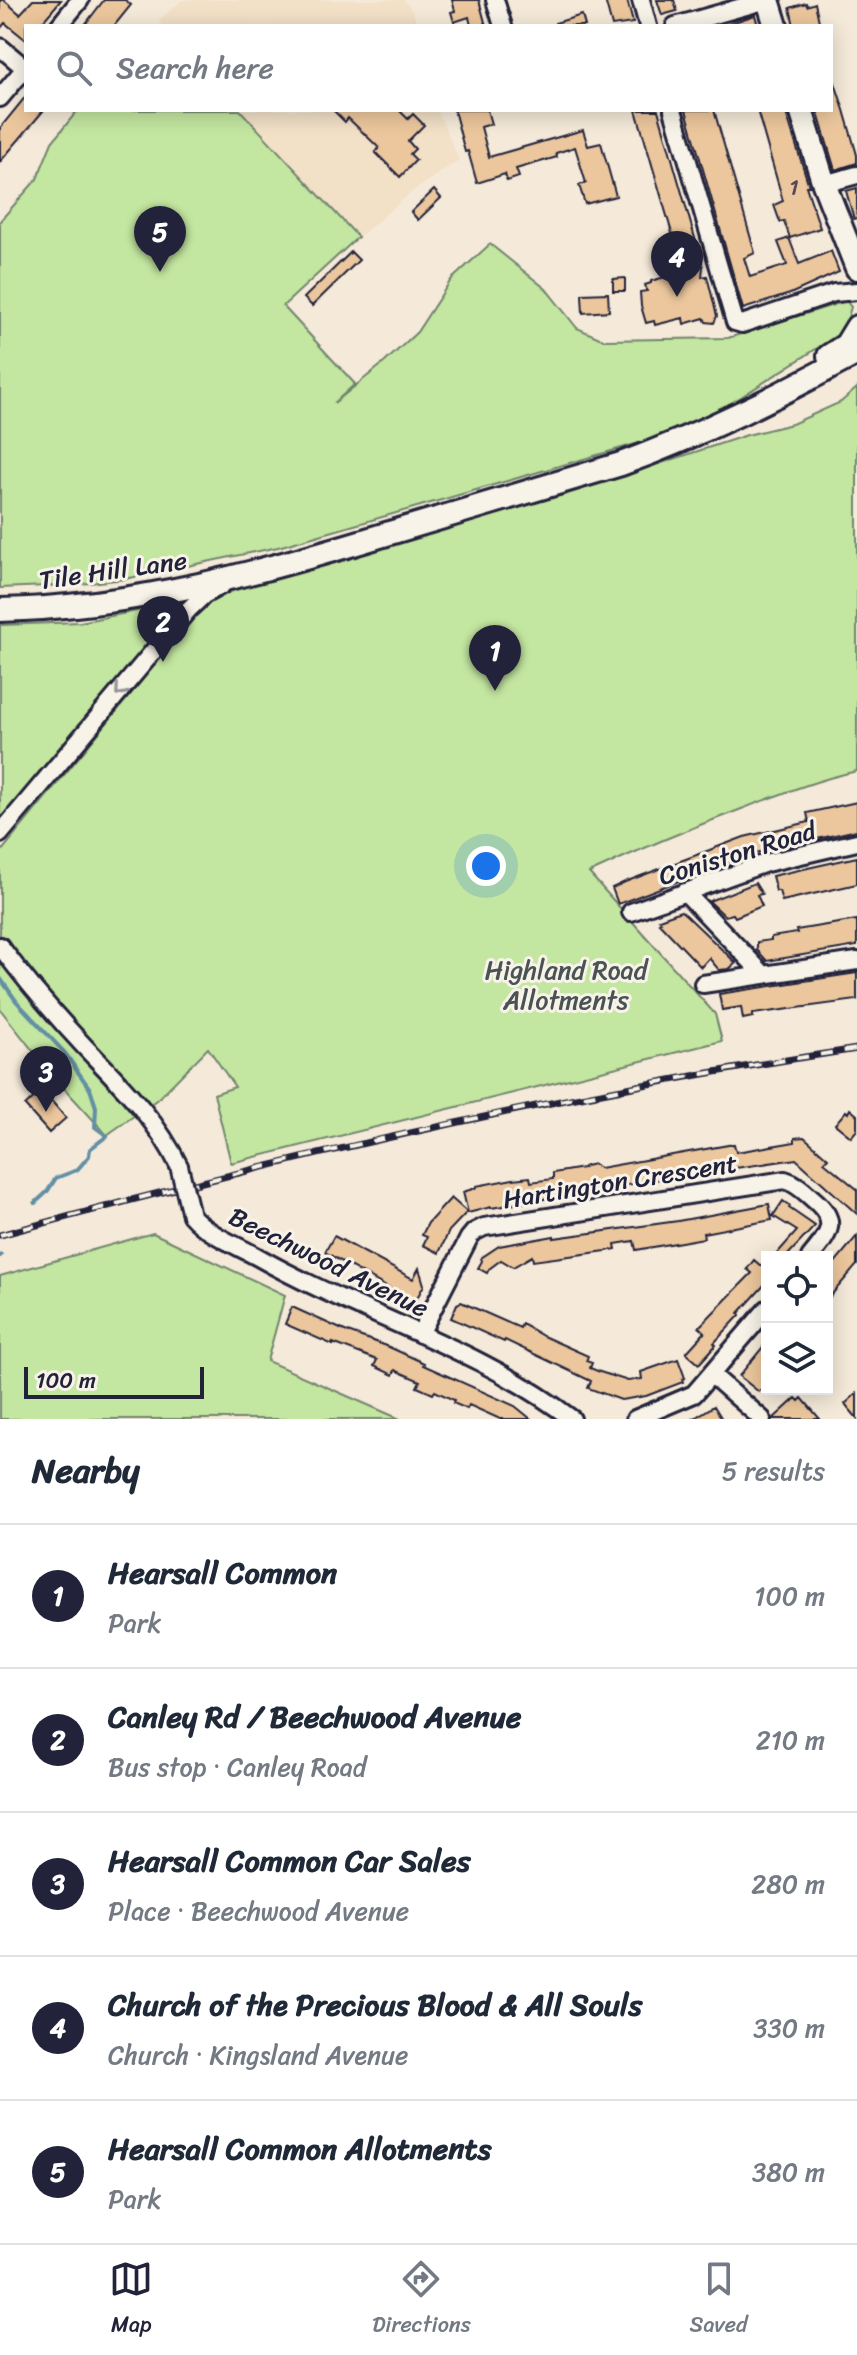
<!DOCTYPE html>
<html lang="en">
<head>
<meta charset="utf-8">
<style>
	:root { --surface:#fff; --page:#f2f2f3; --text:#1f2937; --muted:#747a83; --line:#e0e1e3; --accent:#22223b }
	body { margin:0; font-family:Sriracha,sans-serif; background:var(--page); color:var(--text) }
	.controls { position:absolute; right:24px; bottom:24px; display:grid; overflow:hidden; border-radius:0px; box-shadow:0 4px 20px #0003 }
	.controls button { width:72px; height:72px; display:grid; place-items:center; padding:0; border:0; border-bottom:2px solid var(--line); background:var(--surface); color:var(--text); font:40px sans-serif }
	.scale { position:absolute; left:24px; bottom:20px; width:180px; box-sizing:border-box; padding-left:8px; border:4px solid #22223b; border-top:0; font-size:22px; line-height:28px; white-space:nowrap; color:#22223b; -webkit-text-stroke:6px #f7f3e8; paint-order:stroke }
	.you { position:absolute; left:486px; top:866px; width:28px; height:28px; margin:-20px; border:6px solid #fff; border-radius:50%; background:#1a73e8; box-shadow:0 0 0 12px #1a73e833 }
	.badge { display:grid; place-items:center; width:52px; height:52px; border-radius:50%; background:var(--accent); color:#fff; font-size:26px; font-weight:700 }
	.pin { position:absolute; translate:-50% -66px; filter:drop-shadow(0 2px 4px #0008) }
	.pin::after { content:''; position:absolute; top:42px; width:28px; height:24px; background:inherit; clip-path:polygon(0 0,100% 0,50% 100%) }
	.list { margin:0; padding:0; list-style:none }
	h2 { display:flex; justify-content:space-between; align-items:center; height:104px; margin:0; padding:0 32px; font-size:34px }
	h2 small { font-size:26px; font-weight:400; color:var(--muted) }
	.list li { display:grid; grid-template-columns:52px 1fr auto; gap:24px; align-items:center; box-sizing:border-box; height:144px; padding:0 32px; border-top:2px solid var(--line) }
	.list b { display:block; font-size:30px; white-space:nowrap }
	.list p { margin:0; font-size:26px; white-space:nowrap; color:var(--muted) }
	.list em { font-size:26px; font-style:normal; color:var(--muted) }
	.icon { flex:none; width:44px; height:44px; fill:none; stroke:currentColor; stroke-width:2; stroke-linecap:round; stroke-linejoin:round }
	.map { position:relative; flex:none; width:857px; height:1419px; overflow:hidden }
	.search { position:absolute; background:var(--surface); box-shadow:0 4px 20px #0003; left:24px; right:24px; top:24px; height:88px; display:flex; align-items:center; gap:20px; box-sizing:border-box; padding:0 28px; border-radius:0px; color:var(--muted); font-size:30px }
	.sheet { height:824px; background:var(--surface) }
	nav { display:flex; justify-content:space-around; align-items:center; box-sizing:border-box; height:112px; border-top:2px solid var(--line); background:var(--surface); font-size:22px; color:var(--muted) }
	nav a { display:grid; justify-items:center; gap:4px }
	nav .on { color:var(--accent) }
	.map>svg:first-child { display:block }
</style>
</head>
<body>
<div class="map">
<svg width="857" height="1419" viewBox="0 0 857 1419">
	<rect width="100%" height="100%" fill="#f5ead9"/>
	<filter id="ink" filterUnits="userSpaceOnUse"><feTurbulence type="fractalNoise" baseFrequency=".0125" numOctaves="2"/><feDisplacementMap in="SourceGraphic" scale="16" xChannelSelector="R" yChannelSelector="G"/><feConvolveMatrix kernelMatrix="1 2 1 2 8 2 1 2 1" color-interpolation-filters="sRGB"/></filter>
	<g filter="url(#ink)">
		<path fill="#f2e0c7" d="M 182,0 L 404,0 L 413,12 L 418,26 L 163,26 L 158,21 Z
			M 241,110 L 437,110 L 459,160 L 413,191 L 359,237 Z"/>
		<path fill="#c3e6a0" stroke="#72846e" stroke-width="2" d="M 78,110 L 240,110 L 358,237 L 283,306 L 355,384 L 334,403 L 385,362 L 417,332 L 451,280 L 490,244 L 546,289 L 577,328 L 604,340 L 728,338 L 843,302 L 847,302 L 851,307 L 844,331 L 730,404 L 660,437 L 278,547 L 125,579 L 72,585 L 0,588 L 0,221 L 37,179 L 52,142 Z
			M 857,388 L 857,771 C 816,780 778,795 739,810 C 688,829 638,850 589,873 L 715,1014 L 722,1041 L 231,1163 L 214,1094 L 235,1087 L 208,1048 L 159,1098 L 107,1135 L 52,1075 L 0,1009 L 0,853 L 199,611 L 215,598 L 227,593 L 328,559 L 570,493 L 747,435 L 792,424 L 841,402 Z
			M 179,603 L 176,612 L 0,823 L 0,625 L 80,622 Z
			M 153,1233 L 285,1295 L 267,1361 L 400,1419 L 0,1419 L 0,1276 Z"/>
		<g fill="none" stroke-linecap="round" stroke-linejoin="round">
			<path stroke="#628fa5" stroke-width="4" d="M 0,978 L 17,1002 L 64,1052 L 90,1089 L 96,1107 L 95,1127 L 107,1136 L 90,1149 L 89,1156 L 77,1170 L 56,1178 L 47,1192 L 35,1203
				M 0,1256 L 1,1255"/>
		</g>
		<path fill="#ecc79d" stroke="#22223b" stroke-width="2" d="M 0,0 L 4,0 L 20,14 L 33,0 L 61,0 L 39,26 L 26,26 L 26,40 L 5,23 L 0,29 Z
			M 104,0 L 125,0 L 131,5 L 114,26 L 84,26 Z
			M 452,0 L 479,0 L 486,26 L 471,26 L 469,17 L 454,22 L 451,12 L 455,11 Z
			M 605,0 L 627,0 L 633,23 L 612,26 Z
			M 657,0 L 674,0 L 677,11 L 662,15 Z
			M 806,3 L 807,6 L 815,3 L 820,26 L 794,26 L 790,8 Z
			M 582,15 L 585,26 L 555,26 L 555,23 Z
			M 755,15 L 758,26 L 728,26 L 728,24 Z
			M 831,80 L 834,80 L 844,110 L 857,155 L 857,163 L 835,170 L 817,110 L 831,110 Z
			M 26,96 L 26,110 L 44,110 L 0,162 L 0,128 Z
			M 333,110 L 399,110 L 408,119 L 413,114 L 424,125 L 408,141 L 415,149 L 410,154 L 416,160 L 400,177 L 375,152 L 379,148 L 348,118 L 345,122 Z
			M 454,110 L 487,110 L 491,124 L 481,127 L 489,157 L 583,130 L 588,146 L 601,143 L 616,196 L 585,204 L 579,185 L 586,183 L 575,147 L 556,153 L 557,157 L 516,169 L 519,177 L 507,181 L 505,174 L 477,183 L 468,151 L 465,152 Z
			M 636,110 L 658,110 L 703,266 L 702,277 L 707,276 L 717,316 L 714,323 L 706,322 L 704,318 L 684,324 L 683,318 L 655,325 L 654,321 L 646,323 L 641,306 L 640,292 L 647,291 L 645,285 L 651,283 L 651,281 L 682,272 L 681,264 Z
			M 686,110 L 714,110 L 755,253 L 744,258 L 750,277 L 787,265 L 778,242 L 789,238 L 799,264 L 831,251 L 839,272 L 790,294 L 743,309 Z
			M 757,110 L 785,110 L 809,186 L 806,186 L 820,228 L 790,238 L 784,221 L 780,222 L 774,205 L 783,201 Z
			M 857,188 L 857,218 L 854,219 L 846,191 Z
			M 434,190 L 441,198 L 418,220 L 411,212 Z
			M 351,252 L 359,260 L 312,306 L 304,298 Z
			M 625,278 L 625,291 L 613,291 L 613,279 Z
			M 608,293 L 609,311 L 583,313 L 582,294 Z
			M 857,802 L 857,830 L 747,855 L 618,904 L 612,888 L 625,882 L 744,837 L 809,822 L 807,813 Z
			M 857,857 L 857,884 L 782,901 L 779,891 L 776,891 L 772,876 Z
			M 755,883 L 762,894 L 757,895 L 762,906 L 740,915 L 735,917 L 733,914 L 725,916 L 709,901 Z
			M 681,911 L 686,915 L 736,963 L 729,969 L 719,970 L 709,958 L 701,967 L 659,923 L 661,922 L 659,919 Z
			M 857,920 L 857,946 L 767,961 L 757,950 L 757,942 L 771,940 L 771,937 L 797,933 L 796,930 Z
			M 857,973 L 857,1000 L 753,1014 L 753,1017 L 743,1019 L 741,1007 L 722,1010 L 719,994 Z
			M 42,1090 L 66,1118 L 49,1133 L 25,1106 Z
			M 850,1109 L 857,1115 L 857,1130 L 851,1137 L 835,1124 L 846,1111 L 848,1113 Z
			M 804,1137 L 828,1158 L 824,1162 L 857,1189 L 857,1214 L 796,1159 L 661,1179 L 491,1208 L 491,1207 L 468,1213 L 463,1192 L 476,1188 L 476,1186 L 513,1179 L 530,1177 L 531,1182 L 553,1179 L 553,1173 L 583,1168 L 585,1166 L 594,1164 L 600,1168 L 734,1144 L 736,1152 L 795,1142 L 795,1138 Z
			M 451,1198 L 467,1212 L 449,1231 L 439,1253 L 423,1245 L 427,1237 L 422,1235 L 428,1223 Z
			M 783,1201 L 790,1206 L 789,1208 L 815,1226 L 786,1257 L 774,1257 L 797,1231 L 773,1216 Z
			M 769,1204 L 772,1220 L 703,1233 L 704,1238 L 636,1250 L 634,1241 L 615,1244 L 616,1249 L 606,1251 L 533,1261 L 532,1256 L 513,1267 L 501,1260 L 489,1269 L 487,1273 L 478,1268 L 482,1261 L 481,1258 L 499,1246 L 554,1236 L 554,1238 L 678,1221 Z
			M 334,1236 L 413,1279 L 419,1268 L 424,1285 L 416,1300 L 411,1301 L 325,1252 Z
			M 857,1236 L 857,1265 L 827,1300 L 827,1272 Z
			M 767,1258 L 767,1282 L 739,1313 L 740,1315 L 714,1343 L 716,1345 L 699,1364 L 686,1353 L 705,1332 L 699,1327 L 752,1273 L 747,1269 L 754,1260 L 761,1266 Z
			M 461,1302 L 520,1328 L 522,1324 L 543,1336 L 588,1356 L 586,1361 L 592,1363 L 590,1368 L 600,1372 L 628,1381 L 642,1379 L 641,1372 L 678,1359 L 685,1378 L 682,1379 L 683,1382 L 646,1396 L 621,1400 L 588,1388 L 591,1381 L 505,1340 L 504,1342 L 451,1318 L 457,1304 Z
			M 292,1307 L 345,1331 L 389,1347 L 424,1363 L 423,1365 L 515,1406 L 531,1419 L 500,1419 L 469,1405 L 467,1409 L 453,1403 L 454,1400 L 435,1391 L 433,1394 L 417,1387 L 420,1381 L 395,1370 L 393,1375 L 374,1366 L 377,1360 L 333,1343 L 333,1345 L 285,1324 Z
			M 767,1342 L 767,1383 L 759,1392 L 739,1376 Z
			M 857,1393 L 857,1418 L 845,1404 Z
			M 796,1398 L 799,1401 L 802,1398 L 820,1419 L 773,1419 Z
			M 714,1406 L 722,1419 L 693,1419 Z"/>
		<g fill="none" stroke-linecap="round" stroke-linejoin="round">
			<g stroke="#22223b" stroke-width="22">
				<path id="minor" d="M 495,0 L 503,26
					M 641,0 L 648,26
					M 59,26 L 80,0
					M 675,26 L 767,0
					M 0,47 L 25,68
					M 0,98 L 26,67
					M 673,110 L 735,322 L 742,324 L 834,293 L 857,291
					M 824,184 L 857,175
					M 0,834 L 188,610 L 204,595 L 222,585
					M 685,892 L 764,975
					M 631,912 L 766,863 L 857,842
					M 0,946 C 26,981 54,1014 84,1046 C 120,1084 156,1118 179,1166
					M 703,984 L 857,961
					M 191,1215 C 207,1234 236,1245 258,1257 C 360,1315 478,1347 572,1419
					M 420,1334 L 469,1238 L 474,1232 L 484,1227 L 785,1180 C 796,1183 804,1191 812,1198 C 840,1221 830,1233 810,1257
					M 712,1375 L 762,1419
					M 635,1419 L 694,1394 L 767,1309"/>
			</g>
			<g stroke="#22223b" stroke-width="28">
				<path id="major" d="M 768,0 L 776,26
					M 801,110 L 824,184 L 857,268
					M 829,356 L 846,345 L 857,327
					M 0,610 C 137,607 263,572 393,532 C 469,510 545,487 621,464 C 703,434 780,395 857,353"/>
			</g>
			<use href="#minor" stroke="#f7f3e8" stroke-width="16"/>
			<use href="#major" stroke="#f7f3e8" stroke-width="22"/>
			<g stroke="#22223b" stroke-width="7">
				<path id="rail" d="M 0,1235 C 282,1158 567,1092 857,1049"/>
			</g>
			<use href="#rail" stroke="#f7f3e8" stroke-width="4" stroke-dasharray="12" stroke-linecap="butt"/>
			<g stroke="#22223b" stroke-width="22" stroke-linecap="butt">
				<path id="minor-bridge" d="M 179,1166 L 191,1215"/>
			</g>
			<use href="#minor-bridge" stroke="#f7f3e8" stroke-width="16"/>
		</g>
		<defs><path id="oneway-chevron" d="M-2-3.5L2.5 0L-2 3.5" fill="none" stroke-width="1.6" stroke-linecap="round" stroke-linejoin="round" transform="scale(2)"/></defs>
		<use stroke="#97959a" href="#oneway-chevron" transform="translate(120 691) rotate(130)"/>
	</g>
	<g text-anchor="middle" stroke-width="6" stroke-linejoin="round" paint-order="stroke">
		<g font-size="22" fill="#544b54">
			<text x="794" y="195">1</text>
		</g>
		<g font-size="26" fill="#22223b" stroke="#f7f3e8">
			<text transform="translate(113 570) rotate(-8)" y="9">Tile Hill Lane</text>
			<text transform="translate(737 853) rotate(-17)" y="9">Coniston Road</text>
			<text transform="translate(620 1181) rotate(-9)" y="9">Hartington Crescent</text>
			<text transform="translate(329 1262) rotate(26)" y="9">Beechwood Avenue</text>
		</g>
		<g font-size="26" fill="#4a5354" stroke="#f7f3e8">
			<text x="566" y="979">Highland Road<tspan x="566" dy="30">Allotments</tspan></text>
		</g>
	</g>
</svg>
<div class="controls">
<button><svg class="icon" aria-label="locate" viewBox="0 0 24 24"><circle cx="12" cy="12" r="6"/><path d="M12 2v4M12 18v4M2 12h4M18 12h4"/></svg></button>
<button><svg class="icon" aria-label="layers" viewBox="0 0 24 24"><path d="M12 4l9 5-9 5-9-5zM3 14l9 5 9-5"/></svg></button>
</div>
<div class="scale">100 m</div>
<div class="you"></div>
<div class="pin badge" style="left:495px;top:691px">1</div>
<div class="pin badge" style="left:163px;top:662px">2</div>
<div class="pin badge" style="left:46px;top:1112px">3</div>
<div class="pin badge" style="left:677px;top:297px">4</div>
<div class="pin badge" style="left:160px;top:272px">5</div>
<div class="search"><svg class="icon" aria-label="search" viewBox="0 0 24 24"><circle cx="10" cy="10" r="6"/><path d="M15 15l6 6"/></svg>Search here</div>
</div>
<section class="sheet">
<h2>Nearby<small>5 results</small></h2>
<ul class="list">
<li><span class="badge">1</span><div><b>Hearsall Common</b><p>Park</p></div><em>100 m</em></li>
<li><span class="badge">2</span><div><b>Canley Rd / Beechwood Avenue</b><p>Bus stop · Canley Road</p></div><em>210 m</em></li>
<li><span class="badge">3</span><div><b>Hearsall Common Car Sales</b><p>Place · Beechwood Avenue</p></div><em>280 m</em></li>
<li><span class="badge">4</span><div><b>Church of the Precious Blood &amp; All Souls</b><p>Church · Kingsland Avenue</p></div><em>330 m</em></li>
<li><span class="badge">5</span><div><b>Hearsall Common Allotments</b><p>Park</p></div><em>380 m</em></li>
</ul>
</section>
<nav>
<a class="on"><svg class="icon" aria-label="map" viewBox="0 0 24 24"><path d="M3 6l6-2 6 2 6-2v14l-6 2-6-2-6 2zM9 4v14M15 6v14"/></svg>Map</a>
<a><svg class="icon" aria-label="directions" viewBox="0 0 24 24"><path d="M12 3l9 9-9 9-9-9zM9 14v-3h6M13 9l2 2-2 2"/></svg>Directions</a>
<a><svg class="icon" aria-label="saved" viewBox="0 0 24 24"><path d="M7 4h10v16l-5-4-5 4z"/></svg>Saved</a>
</nav>
</body>
</html>
